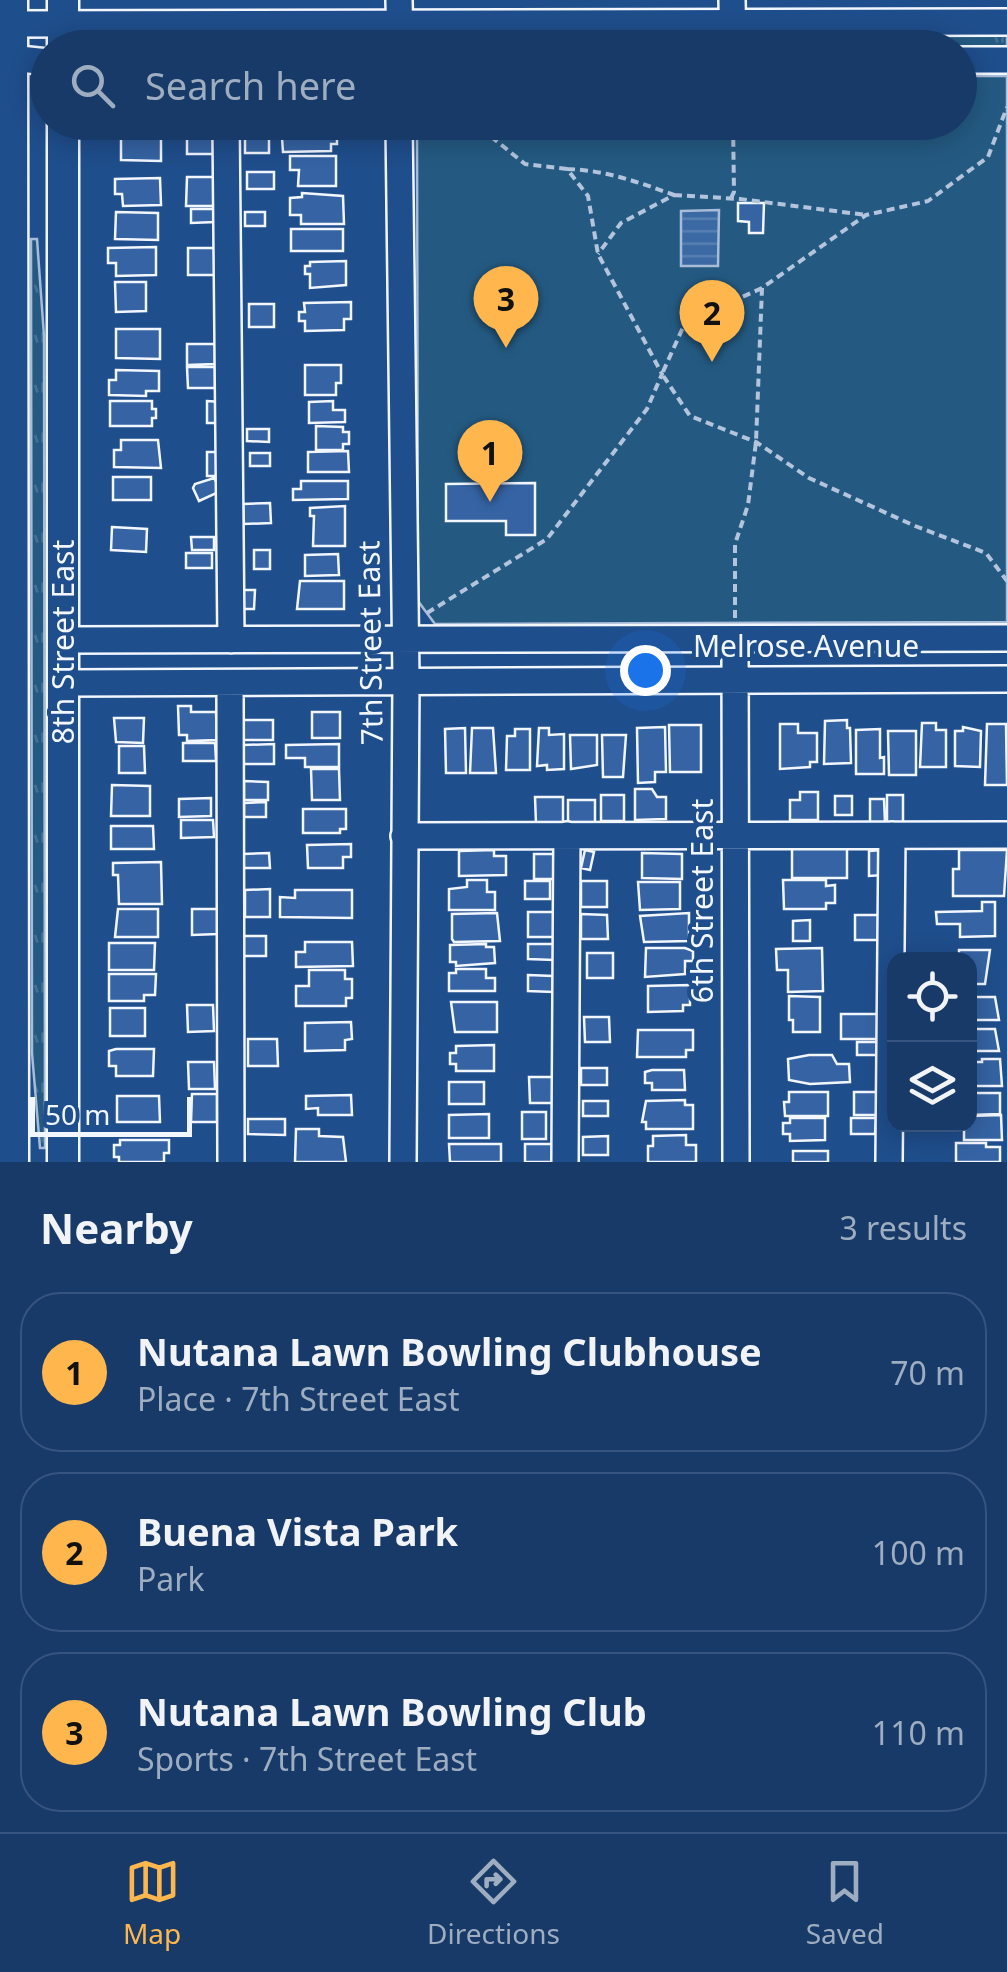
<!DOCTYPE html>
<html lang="en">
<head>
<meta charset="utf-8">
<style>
	:root { --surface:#173a69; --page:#244571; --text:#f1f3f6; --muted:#9eadc0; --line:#36547d; --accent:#ffb74d }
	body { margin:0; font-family:"Noto Sans",sans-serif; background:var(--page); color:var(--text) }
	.controls { position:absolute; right:30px; bottom:30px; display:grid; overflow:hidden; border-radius:20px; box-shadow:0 5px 25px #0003 }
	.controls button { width:90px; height:90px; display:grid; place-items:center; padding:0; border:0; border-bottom:2px solid var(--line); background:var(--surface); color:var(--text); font:50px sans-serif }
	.scale { position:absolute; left:30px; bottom:25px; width:162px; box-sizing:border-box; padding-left:10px; border:5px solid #f2f6ff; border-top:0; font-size:28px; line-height:35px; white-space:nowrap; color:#f2f6ff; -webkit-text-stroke:8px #1f4e8c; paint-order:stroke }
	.you { position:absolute; left:645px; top:670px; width:35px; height:35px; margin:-25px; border:8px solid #fff; border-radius:50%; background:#1a73e8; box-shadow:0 0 0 15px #1a73e833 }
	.badge { display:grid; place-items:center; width:65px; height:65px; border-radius:50%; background:var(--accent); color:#111; font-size:32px; font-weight:700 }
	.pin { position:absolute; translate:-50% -82px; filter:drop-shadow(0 2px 5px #0008) }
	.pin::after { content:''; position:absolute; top:52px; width:35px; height:30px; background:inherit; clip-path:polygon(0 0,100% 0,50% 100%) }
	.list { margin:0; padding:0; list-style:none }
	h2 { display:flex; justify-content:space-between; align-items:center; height:130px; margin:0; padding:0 40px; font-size:42px }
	h2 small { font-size:32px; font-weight:400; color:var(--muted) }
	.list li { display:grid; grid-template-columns:65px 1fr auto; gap:30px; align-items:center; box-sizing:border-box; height:160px; margin:0 20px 20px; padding:0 20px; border:2px solid var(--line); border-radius:40px }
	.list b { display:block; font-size:38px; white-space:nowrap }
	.list p { margin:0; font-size:32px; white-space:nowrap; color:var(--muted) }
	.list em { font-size:32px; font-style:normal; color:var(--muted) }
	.icon { flex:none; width:55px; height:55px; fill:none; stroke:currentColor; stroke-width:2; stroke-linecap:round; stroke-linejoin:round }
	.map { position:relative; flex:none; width:1007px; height:1162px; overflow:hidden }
	.search { position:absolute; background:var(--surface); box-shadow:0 5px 25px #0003; left:30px; right:30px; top:30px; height:110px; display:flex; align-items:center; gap:25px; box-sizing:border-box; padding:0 35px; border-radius:55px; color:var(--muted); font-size:38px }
	.sheet { height:670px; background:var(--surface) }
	nav { display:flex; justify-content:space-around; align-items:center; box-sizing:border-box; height:140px; border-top:2px solid var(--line); background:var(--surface); font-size:28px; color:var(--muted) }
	nav a { display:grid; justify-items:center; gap:5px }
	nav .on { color:var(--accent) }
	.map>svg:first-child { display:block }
</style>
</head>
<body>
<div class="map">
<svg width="1007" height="1162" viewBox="0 0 1007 1162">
	<defs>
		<pattern id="grass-tufts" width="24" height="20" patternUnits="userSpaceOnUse" patternTransform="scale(2.5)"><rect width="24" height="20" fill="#245a82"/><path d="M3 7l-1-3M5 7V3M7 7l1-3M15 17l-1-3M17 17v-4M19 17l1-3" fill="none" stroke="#447295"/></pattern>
		<pattern id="water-rules" width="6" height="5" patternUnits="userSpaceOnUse" patternTransform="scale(2.5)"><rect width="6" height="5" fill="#3b69a3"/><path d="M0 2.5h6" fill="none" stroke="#587fb1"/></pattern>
	</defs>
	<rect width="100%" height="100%" fill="#1f4e8c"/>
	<path fill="url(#grass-tufts)" stroke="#a8bbd7" stroke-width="2.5" d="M 318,32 L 365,34 L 365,48 L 96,48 L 98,41 L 189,41 Z
		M 1007,32 L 1007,50 L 770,47 L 770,35 L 773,33 Z
		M 702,33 L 702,47 L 433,47 L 433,34 Z
		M 31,239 L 37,239 L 44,336 L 45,1148 L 40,1148 L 32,1053 Z"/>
	<path fill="#245a82" stroke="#a8bbd7" stroke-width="2.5" d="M 960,76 L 1007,76 L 1007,622 L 435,624 L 418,601 L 417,123 L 960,122 Z"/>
	<path fill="url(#water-rules)" stroke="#a8bbd7" stroke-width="2.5" d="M 719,210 L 718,266 L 681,266 L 681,211 Z"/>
	<path fill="#3563a3" stroke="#f2f6ff" stroke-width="2.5" d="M 114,122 L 157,122 L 157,126 L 114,126 Z
		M 292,126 L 337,126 L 337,144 L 331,144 L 331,151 L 283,152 L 282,138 L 292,138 Z
		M 187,128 L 215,128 L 215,154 L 187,154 Z
		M 138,129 L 161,133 L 161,161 L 121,160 L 121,134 L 138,134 Z
		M 245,131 L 269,131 L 269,153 L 245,153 Z
		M 290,156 L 336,156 L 336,186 L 298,186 L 299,170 L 290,170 Z
		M 247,172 L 274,172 L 274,189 L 247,189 Z
		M 187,177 L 219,177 L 218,206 L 186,206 Z
		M 160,178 L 161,205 L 123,206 L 122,194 L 115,194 L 115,179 Z
		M 302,193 L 343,196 L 344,224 L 301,224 L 301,215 L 290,215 L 290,198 L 302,197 Z
		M 738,203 L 764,203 L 763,233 L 749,233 L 749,222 L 738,221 Z
		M 191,209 L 215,209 L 215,222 L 191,223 Z
		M 116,212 L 158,213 L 158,240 L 115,239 Z
		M 245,212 L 265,212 L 265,226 L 245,226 Z
		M 291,229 L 343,229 L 343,251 L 291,251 Z
		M 156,247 L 156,275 L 116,276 L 116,263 L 108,263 L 108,248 Z
		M 188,248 L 215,248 L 216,275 L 188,275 Z
		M 346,261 L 346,285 L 310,288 L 310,274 L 305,274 L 305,266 L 310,266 L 310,262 Z
		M 115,282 L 146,282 L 146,311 L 116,312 Z
		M 351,302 L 351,319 L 344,319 L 344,330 L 305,331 L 305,321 L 299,321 L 299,312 L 305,312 L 304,303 Z
		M 249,304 L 274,304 L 274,327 L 249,327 Z
		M 116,329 L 160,329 L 160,359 L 116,358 Z
		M 187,344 L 215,344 L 215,364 L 187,365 Z
		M 305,365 L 341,365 L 341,383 L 336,383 L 336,395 L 305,395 Z
		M 187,367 L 215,367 L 215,388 L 188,388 Z
		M 116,370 L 159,371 L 159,391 L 146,391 L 146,396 L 109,395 L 109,380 L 116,380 Z
		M 110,401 L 152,401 L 152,409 L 156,409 L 156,418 L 152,418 L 152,426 L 110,426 Z
		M 207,401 L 221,402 L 221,423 L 207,423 Z
		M 333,401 L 333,410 L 345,410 L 345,422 L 309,423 L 309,402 Z
		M 316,426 L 343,427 L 343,432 L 349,432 L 349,444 L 343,444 L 343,450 L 316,450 Z
		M 247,429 L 269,429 L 269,442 L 247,441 Z
		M 121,440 L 158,440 L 161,468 L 114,467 L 114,450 L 121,450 Z
		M 348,451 L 349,472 L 308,472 L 308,452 Z
		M 207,452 L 221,452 L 221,476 L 207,476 Z
		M 250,453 L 270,453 L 270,466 L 250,466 Z
		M 113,477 L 151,477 L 151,500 L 113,500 Z
		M 214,478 L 221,491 L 199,501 L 193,488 L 195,484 Z
		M 301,481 L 348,481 L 348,499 L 293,500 L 293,489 L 301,489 Z
		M 535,483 L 535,535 L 506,535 L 506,521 L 446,521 L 446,484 Z
		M 270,503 L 271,523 L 244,524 L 243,504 Z
		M 345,506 L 345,546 L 313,546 L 314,516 L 310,516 L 310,508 Z
		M 112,527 L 147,529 L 146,552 L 111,550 Z
		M 191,537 L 214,537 L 214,550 L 192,550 Z
		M 254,550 L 270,550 L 270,569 L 254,569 Z
		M 186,553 L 212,553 L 212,568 L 186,568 Z
		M 338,554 L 339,575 L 305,576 L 305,555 Z
		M 300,581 L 344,581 L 344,609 L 297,609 Z
		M 242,590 L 255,590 L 254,609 L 241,609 Z
		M 178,706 L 191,706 L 191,712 L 216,712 L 217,740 L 187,741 L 187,735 L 179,735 Z
		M 312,712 L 340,712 L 340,738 L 312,738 Z
		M 114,718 L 144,718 L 143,743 L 116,742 Z
		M 242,720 L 273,720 L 273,740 L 243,740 Z
		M 847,720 L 847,728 L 850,728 L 851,763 L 824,764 L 825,721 Z
		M 922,723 L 936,723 L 936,730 L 946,730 L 946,767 L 920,767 Z
		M 780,724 L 798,724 L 798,733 L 817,733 L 817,762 L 810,762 L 810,767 L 780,769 Z
		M 987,724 L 1006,724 L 1007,785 L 985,785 Z
		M 669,725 L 701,725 L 701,772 L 670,772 Z
		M 665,727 L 666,772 L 655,772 L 655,782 L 638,783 L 637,728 Z
		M 963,727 L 981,731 L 980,767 L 955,766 L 955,731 L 963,731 Z
		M 465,728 L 466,773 L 446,773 L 445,729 Z
		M 472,728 L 493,728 L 496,773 L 470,773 Z
		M 539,728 L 549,728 L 549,735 L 564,734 L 564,769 L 547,770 L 547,765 L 537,766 Z
		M 515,729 L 530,729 L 530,770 L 506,770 L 507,736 L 515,736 Z
		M 880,729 L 880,758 L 884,757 L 884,774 L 856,774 L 856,730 Z
		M 888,731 L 916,731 L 916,775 L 889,775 Z
		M 570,735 L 597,735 L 597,765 L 571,769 Z
		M 602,735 L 626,735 L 623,777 L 603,777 Z
		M 183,743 L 215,743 L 216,761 L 183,761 Z
		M 274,744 L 274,764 L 244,764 L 243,745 Z
		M 339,744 L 339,767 L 305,767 L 305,758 L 286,758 L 286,745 Z
		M 119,746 L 144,746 L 145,773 L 119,773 Z
		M 311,769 L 339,769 L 340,800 L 312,800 Z
		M 244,781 L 268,782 L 268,800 L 244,800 Z
		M 112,785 L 150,786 L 150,816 L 111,816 Z
		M 635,789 L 652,789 L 657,797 L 666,797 L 666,819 L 635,820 Z
		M 800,792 L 818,792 L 818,820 L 790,820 L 790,800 L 800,800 Z
		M 601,795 L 624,795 L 624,821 L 601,821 Z
		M 887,795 L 903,795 L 903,824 L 887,823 Z
		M 835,796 L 852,796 L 852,815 L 835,815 Z
		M 535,797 L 563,797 L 563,824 L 536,824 Z
		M 211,798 L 211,816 L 179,817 L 179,799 Z
		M 870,799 L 884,799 L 885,823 L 870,823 Z
		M 568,800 L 595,800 L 595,823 L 568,823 Z
		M 266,802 L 266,817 L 244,817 L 244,803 Z
		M 303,809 L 346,809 L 346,829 L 340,829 L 340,833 L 303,833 Z
		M 181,820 L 213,820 L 214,837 L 181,838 Z
		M 111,826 L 153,826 L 154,849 L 111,849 Z
		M 351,844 L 351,857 L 343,857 L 343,868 L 308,868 L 307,845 Z
		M 792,847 L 847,847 L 847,878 L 792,878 Z
		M 494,850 L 494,856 L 506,856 L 506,875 L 459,876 L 459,851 Z
		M 585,850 L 594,852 L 590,870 L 581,868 Z
		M 882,850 L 883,875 L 869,876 L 869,851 Z
		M 959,850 L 1007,850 L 1004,896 L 953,896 L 953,869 L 959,869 Z
		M 269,853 L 270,868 L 244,868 L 243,854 Z
		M 642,853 L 682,854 L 682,879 L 642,878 Z
		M 534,854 L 557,854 L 557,879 L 534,879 Z
		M 161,862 L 162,904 L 119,904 L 118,875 L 113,875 L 113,863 Z
		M 467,880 L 487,880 L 487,892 L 495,892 L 495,910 L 449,910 L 449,889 L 467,887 Z
		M 783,880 L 826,880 L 826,886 L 835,885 L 835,903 L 826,903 L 826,909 L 784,909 Z
		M 525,881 L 550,881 L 550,899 L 525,899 Z
		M 581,881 L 607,881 L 607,907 L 581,907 Z
		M 638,882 L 680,882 L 680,909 L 640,910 Z
		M 270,889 L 270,917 L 245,917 L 245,890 Z
		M 295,890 L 352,890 L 352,918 L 280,917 L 280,897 L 295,898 Z
		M 982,902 L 995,902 L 995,936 L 960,937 L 960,924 L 937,924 L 936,912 L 982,911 Z
		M 118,909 L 158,909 L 158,937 L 115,937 Z
		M 192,909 L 218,909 L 218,934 L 192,935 Z
		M 528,912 L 554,912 L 555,937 L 528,937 Z
		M 497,913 L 500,941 L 454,942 L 452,939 L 452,914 Z
		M 689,913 L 689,941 L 644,942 L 640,916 Z
		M 581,914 L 607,915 L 608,939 L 581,939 Z
		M 855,915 L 879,915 L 879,940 L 855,940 Z
		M 810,920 L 810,941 L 793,941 L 793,921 Z
		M 242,936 L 266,936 L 266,956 L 243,956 Z
		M 305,942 L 352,942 L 353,966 L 296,967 L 296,952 L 305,952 Z
		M 109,943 L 155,943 L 154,970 L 109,970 Z
		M 486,944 L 486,947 L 494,947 L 495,963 L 456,966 L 456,962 L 450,962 L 450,945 Z
		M 528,944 L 554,944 L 554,960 L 528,959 Z
		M 646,948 L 685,948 L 693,951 L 693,961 L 685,961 L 685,974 L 645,977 Z
		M 822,948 L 823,991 L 788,992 L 788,970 L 777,970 L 776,949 Z
		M 959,950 L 990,950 L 985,984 L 970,984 L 970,959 L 959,959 Z
		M 587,953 L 613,953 L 613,978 L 587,978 Z
		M 456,969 L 486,969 L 486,978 L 495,978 L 495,991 L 449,991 L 449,973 L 456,973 Z
		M 309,970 L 345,970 L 345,979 L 352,979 L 352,998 L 346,998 L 346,1006 L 296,1006 L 296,986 L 309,986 Z
		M 109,974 L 156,974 L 155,995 L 144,995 L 144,1001 L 109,1001 Z
		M 528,975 L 553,976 L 553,992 L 528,991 Z
		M 690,985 L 690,1005 L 683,1005 L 683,1011 L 648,1012 L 648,986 Z
		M 789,996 L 820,997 L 820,1032 L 793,1032 L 793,1020 L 789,1020 Z
		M 970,997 L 995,997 L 999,1020 L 970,1020 Z
		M 451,1002 L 497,1002 L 497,1032 L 455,1032 Z
		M 187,1005 L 213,1005 L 214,1031 L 188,1032 Z
		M 110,1008 L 145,1008 L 145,1036 L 110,1036 Z
		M 841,1014 L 879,1014 L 879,1039 L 841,1039 Z
		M 584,1017 L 609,1017 L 610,1042 L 585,1042 Z
		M 351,1022 L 352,1039 L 345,1040 L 345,1050 L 305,1051 L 305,1023 Z
		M 970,1029 L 995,1029 L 999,1051 L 970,1051 Z
		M 638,1030 L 693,1030 L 693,1050 L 686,1050 L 686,1057 L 637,1057 Z
		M 248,1039 L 277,1039 L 278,1066 L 248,1066 Z
		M 857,1042 L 880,1042 L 880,1055 L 857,1055 Z
		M 494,1045 L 494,1071 L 456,1071 L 456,1064 L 450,1064 L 450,1053 L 456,1053 L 456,1046 Z
		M 116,1049 L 154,1049 L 153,1076 L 116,1076 L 116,1066 L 109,1066 L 109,1051 Z
		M 809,1055 L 832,1055 L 837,1064 L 849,1064 L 850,1082 L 810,1084 L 789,1080 L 788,1059 Z
		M 982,1059 L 1000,1059 L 1002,1086 L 970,1086 L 970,1062 L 982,1062 Z
		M 188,1062 L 214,1062 L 215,1089 L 189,1089 Z
		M 581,1068 L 607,1068 L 607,1085 L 581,1085 Z
		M 652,1070 L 684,1070 L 685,1090 L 652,1090 L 652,1083 L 645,1083 L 645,1072 Z
		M 529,1077 L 554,1077 L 554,1103 L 530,1103 Z
		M 449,1082 L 484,1082 L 484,1104 L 449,1104 Z
		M 789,1092 L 828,1092 L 828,1116 L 785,1116 L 784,1102 L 789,1102 Z
		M 854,1092 L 880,1092 L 880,1115 L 854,1115 Z
		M 970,1093 L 1000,1093 L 1000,1114 L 970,1115 Z
		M 192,1094 L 217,1094 L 217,1122 L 191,1122 Z
		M 351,1095 L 352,1115 L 318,1115 L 318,1108 L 306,1109 L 306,1096 Z
		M 117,1096 L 159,1096 L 160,1122 L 117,1122 Z
		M 685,1100 L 685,1105 L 693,1105 L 693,1129 L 646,1129 L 646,1122 L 642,1122 L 646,1101 Z
		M 583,1101 L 608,1101 L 608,1116 L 583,1116 Z
		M 522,1112 L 546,1112 L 546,1139 L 522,1139 Z
		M 489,1114 L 489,1138 L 449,1138 L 449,1115 Z
		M 1001,1115 L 1002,1140 L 964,1140 L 964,1124 L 970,1124 L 970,1116 Z
		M 790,1118 L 825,1118 L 825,1140 L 790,1141 L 790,1134 L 783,1134 L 783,1123 L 790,1123 Z
		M 851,1118 L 876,1118 L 875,1134 L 851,1134 Z
		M 248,1119 L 285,1119 L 285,1135 L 248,1134 Z
		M 296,1129 L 319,1129 L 319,1136 L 343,1137 L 346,1162 L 295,1162 Z
		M 686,1135 L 686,1145 L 696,1145 L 696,1162 L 648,1162 L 648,1146 L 653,1146 L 653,1136 Z
		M 608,1136 L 608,1155 L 583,1155 L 583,1137 Z
		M 120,1140 L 169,1140 L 169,1153 L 164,1153 L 164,1162 L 119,1162 L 119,1157 L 114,1157 L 114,1145 L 120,1145 Z
		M 956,1143 L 986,1143 L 986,1147 L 1000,1147 L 1000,1162 L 956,1162 Z
		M 449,1144 L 501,1144 L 501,1162 L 450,1162 Z
		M 525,1144 L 553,1144 L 553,1162 L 525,1162 Z
		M 793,1151 L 828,1151 L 828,1162 L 793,1162 Z"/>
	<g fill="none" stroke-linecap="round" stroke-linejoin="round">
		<g stroke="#f2f6ff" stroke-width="30">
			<path id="minor" d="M 399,0 L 400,48
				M 732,0 L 733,48
				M 0,24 L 1007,22
				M 0,57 L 48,62
				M 960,60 L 1007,60
				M 226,122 L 231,640
				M 399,122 L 406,680 L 403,1162
				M 65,640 L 1007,638
				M 735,641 L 736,1162
				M 64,683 L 1007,679
				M 230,683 L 231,1162
				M 404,836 L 1007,835
				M 565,1162 L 567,835
				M 889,1162 L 892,835"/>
		</g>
		<g stroke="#f2f6ff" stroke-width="35">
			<path id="major" d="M 12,0 L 13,1162
				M 63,0 L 63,48
				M 63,1162 L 63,122"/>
		</g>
		<path stroke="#b3c4dc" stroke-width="4" stroke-dasharray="8 5" stroke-linecap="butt" d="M 567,169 C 605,170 638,182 674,195 L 621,223 L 598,254
			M 674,195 L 740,199 L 866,215
			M 731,198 L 734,192 L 733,122
			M 762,288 L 685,323 L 662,374 L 690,416 L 756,442 L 809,478 L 915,526 L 986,553 L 1007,581
			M 427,613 L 547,539 L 647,409 L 662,374 L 598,254 L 588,196 L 567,169 L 525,164 L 473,122
			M 735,618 L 735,544 L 748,505 L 756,442 L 762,288 L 866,215 L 928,201 L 988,157 L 1007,107"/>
		<use href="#minor" stroke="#1f4e8c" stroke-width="25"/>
		<use href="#major" stroke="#1f4e8c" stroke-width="30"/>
	</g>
	<g text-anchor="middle" stroke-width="8" stroke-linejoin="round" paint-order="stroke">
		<g font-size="30" fill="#f2f6ff" stroke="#1f4e8c">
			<text transform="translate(64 642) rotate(-90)" y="10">8th Street East</text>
			<text transform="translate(371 643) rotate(-91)" y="10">7th Street East</text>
			<text x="806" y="657">Melrose Avenue</text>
			<text transform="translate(703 901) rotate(-90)" y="10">6th Street East</text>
		</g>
	</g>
</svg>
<div class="controls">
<button><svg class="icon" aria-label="locate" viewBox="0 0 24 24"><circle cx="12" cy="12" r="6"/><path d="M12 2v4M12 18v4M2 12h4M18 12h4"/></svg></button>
<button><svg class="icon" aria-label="layers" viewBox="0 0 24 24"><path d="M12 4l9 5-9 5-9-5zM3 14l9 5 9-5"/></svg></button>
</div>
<div class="scale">50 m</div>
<div class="you"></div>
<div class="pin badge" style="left:490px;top:502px">1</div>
<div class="pin badge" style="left:712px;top:362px">2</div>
<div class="pin badge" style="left:506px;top:348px">3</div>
<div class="search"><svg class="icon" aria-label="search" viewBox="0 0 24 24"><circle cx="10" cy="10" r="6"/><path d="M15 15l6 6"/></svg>Search here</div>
</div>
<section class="sheet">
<h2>Nearby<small>3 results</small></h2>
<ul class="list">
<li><span class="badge">1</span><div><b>Nutana Lawn Bowling Clubhouse</b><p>Place · 7th Street East</p></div><em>70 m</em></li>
<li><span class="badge">2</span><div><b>Buena Vista Park</b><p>Park</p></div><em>100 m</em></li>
<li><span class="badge">3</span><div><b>Nutana Lawn Bowling Club</b><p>Sports · 7th Street East</p></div><em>110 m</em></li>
</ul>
</section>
<nav>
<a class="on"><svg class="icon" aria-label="map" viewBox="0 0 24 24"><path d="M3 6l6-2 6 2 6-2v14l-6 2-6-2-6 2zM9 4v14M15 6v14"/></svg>Map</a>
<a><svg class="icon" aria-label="directions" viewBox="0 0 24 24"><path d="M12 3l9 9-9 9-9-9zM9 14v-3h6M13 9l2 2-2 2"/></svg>Directions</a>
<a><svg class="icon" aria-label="saved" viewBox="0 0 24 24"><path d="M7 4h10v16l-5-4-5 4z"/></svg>Saved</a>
</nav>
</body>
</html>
